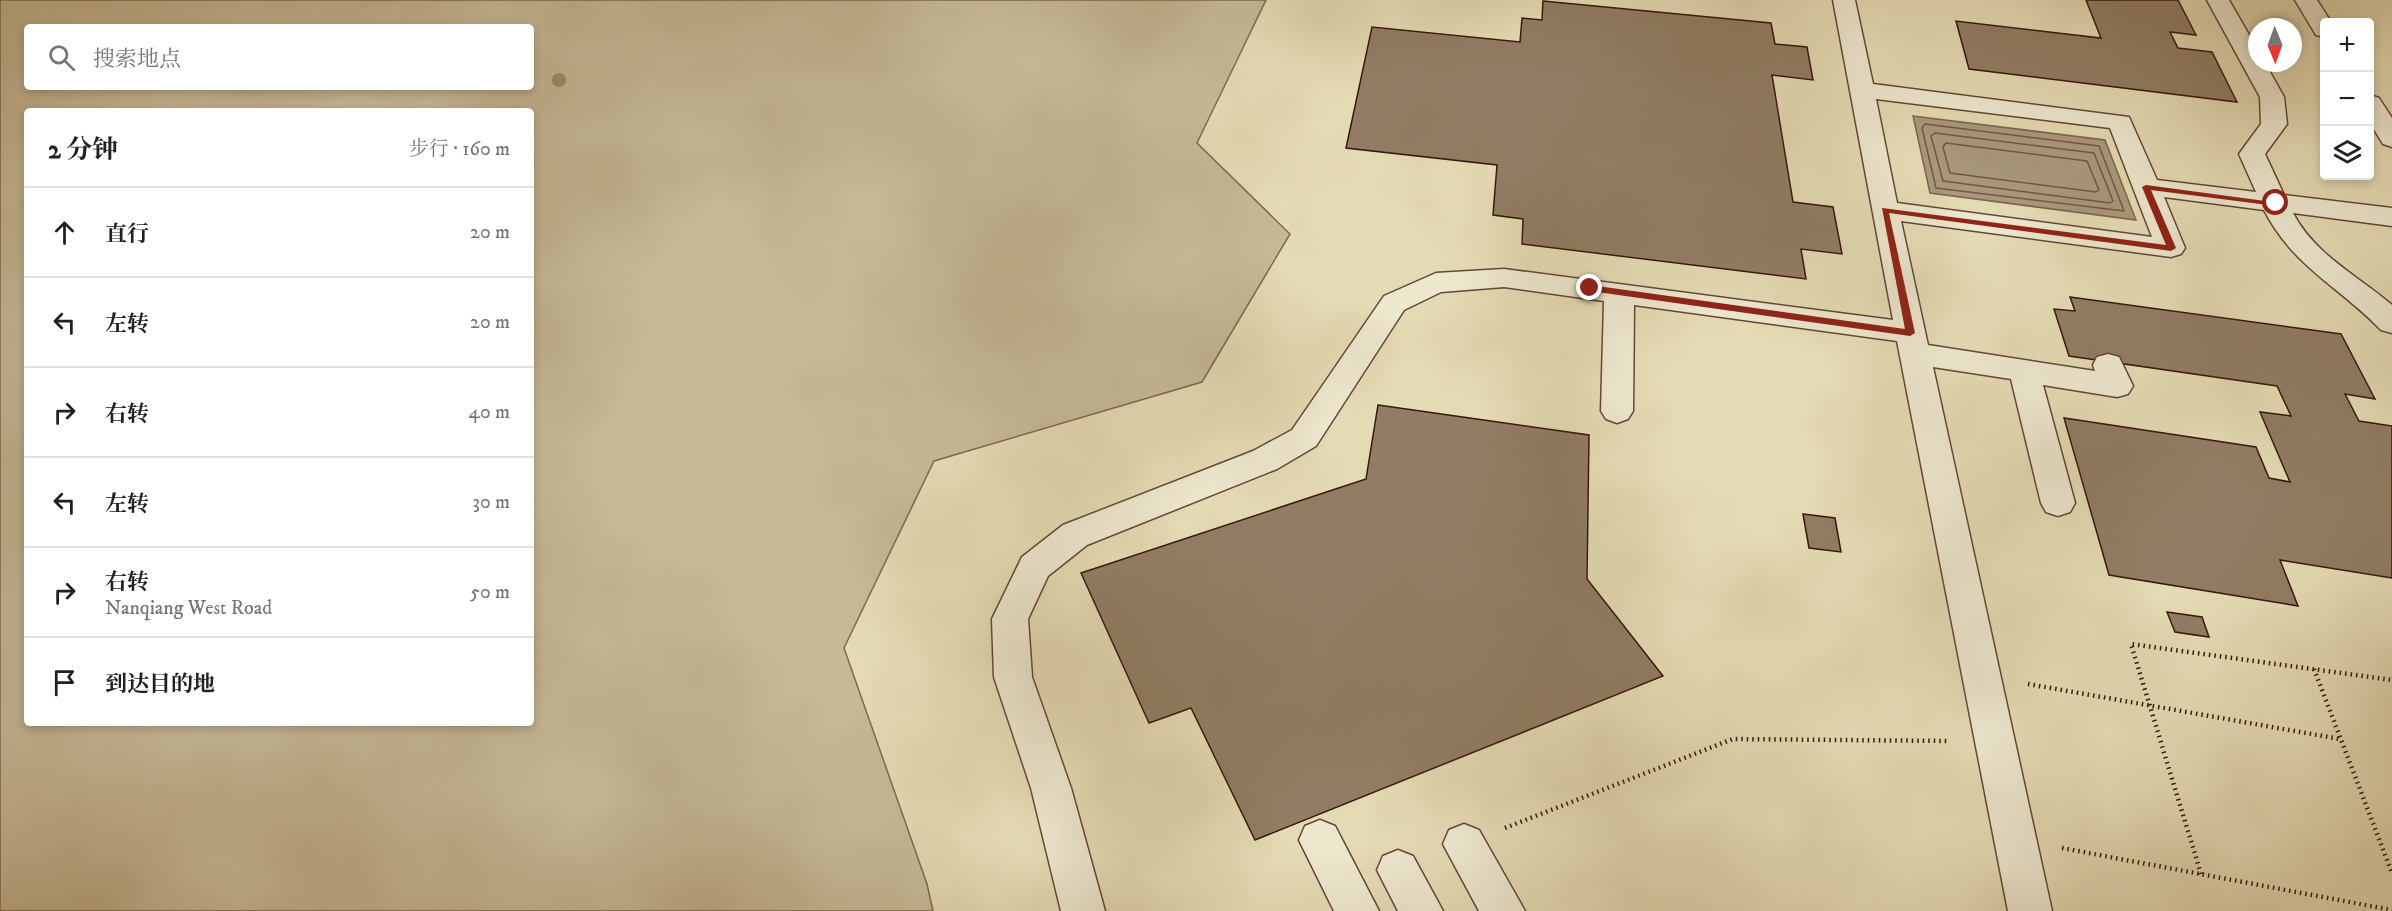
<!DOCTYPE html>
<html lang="zh">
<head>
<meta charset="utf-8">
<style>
	:root { --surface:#fff; --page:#f2f2f2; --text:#202124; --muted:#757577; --line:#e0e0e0 }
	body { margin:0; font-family:"IM FELL DW Pica","Noto Serif SC",serif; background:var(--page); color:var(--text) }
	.controls { position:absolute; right:18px; top:18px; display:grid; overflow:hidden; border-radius:6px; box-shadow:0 3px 9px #0003 }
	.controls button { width:54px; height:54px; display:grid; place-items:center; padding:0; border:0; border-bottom:2px solid var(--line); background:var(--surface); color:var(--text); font:30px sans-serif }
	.compass { position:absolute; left:2248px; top:18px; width:54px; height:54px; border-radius:50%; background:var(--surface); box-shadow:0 3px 9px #0003; rotate:179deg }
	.stop { position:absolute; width:18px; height:18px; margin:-14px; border:4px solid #8f2418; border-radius:50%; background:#fff }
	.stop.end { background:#8f2418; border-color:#fff; box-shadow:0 2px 6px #0008 }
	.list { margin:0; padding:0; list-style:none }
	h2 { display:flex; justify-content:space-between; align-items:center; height:78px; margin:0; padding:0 24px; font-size:26px }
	h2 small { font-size:20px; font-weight:400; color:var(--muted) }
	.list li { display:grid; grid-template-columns:39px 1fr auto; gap:18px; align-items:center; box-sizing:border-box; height:90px; padding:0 24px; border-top:2px solid var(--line) }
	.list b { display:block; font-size:22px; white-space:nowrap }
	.list p { margin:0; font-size:20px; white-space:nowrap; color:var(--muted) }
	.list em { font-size:20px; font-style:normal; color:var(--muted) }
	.icon { flex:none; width:33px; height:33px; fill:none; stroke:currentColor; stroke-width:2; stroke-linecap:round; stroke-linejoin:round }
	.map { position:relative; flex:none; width:2392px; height:911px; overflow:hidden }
	.search { position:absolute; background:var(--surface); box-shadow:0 3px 9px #0003; left:24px; top:24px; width:510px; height:66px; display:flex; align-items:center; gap:15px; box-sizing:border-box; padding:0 21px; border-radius:6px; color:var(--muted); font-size:22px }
	.panel { position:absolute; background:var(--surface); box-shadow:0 3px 9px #0003; left:24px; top:108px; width:510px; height:618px; border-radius:6px }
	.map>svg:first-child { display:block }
</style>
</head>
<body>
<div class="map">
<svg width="2392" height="911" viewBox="0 0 2392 911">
	<rect width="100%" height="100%" fill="#e4dab4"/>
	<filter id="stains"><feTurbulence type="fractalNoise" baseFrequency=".00333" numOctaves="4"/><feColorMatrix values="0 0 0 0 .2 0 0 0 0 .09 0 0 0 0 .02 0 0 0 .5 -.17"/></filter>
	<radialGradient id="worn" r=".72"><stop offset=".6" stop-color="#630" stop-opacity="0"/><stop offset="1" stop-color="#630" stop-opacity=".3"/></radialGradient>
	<path fill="#c6b997" stroke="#7e6852" stroke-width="1.5" fill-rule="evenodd" d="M 0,0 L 1266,0 L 1197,143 L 1290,234 L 1202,382 L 934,461 L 844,648 L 927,884 L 933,911 L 0,911 ZM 27,27 L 531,27 L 531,87 L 27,87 ZM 27,111 L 531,111 L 531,723 L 27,723 Z"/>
	<path fill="#a9987b" stroke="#7b654f" stroke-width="1.5" d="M 1913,116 L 2105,140 L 2136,220 L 1930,193 Z"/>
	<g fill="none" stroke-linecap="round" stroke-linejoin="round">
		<path stroke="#705844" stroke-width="1.5" d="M 1925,124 L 2099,146 L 2124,211 L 1936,188 L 1922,128 Z
			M 1935,133 L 2094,153 L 2113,201 L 2110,203 L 1943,181 L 1931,136 Z
			M 1946,143 L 2087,161 L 2099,190 L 2096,192 L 1950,173 L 1943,147 Z"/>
	</g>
	<path fill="#907d63" stroke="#36180c" stroke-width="1.5" d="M 2086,0 L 2178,0 L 2196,35 L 2170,32 L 2178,48 L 2212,52 L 2237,102 L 1969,69 L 1956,21 L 2101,38 Z
		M 1543,1 L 1771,23 L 1775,44 L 1807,47 L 1813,80 L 1772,75 L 1793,202 L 1833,207 L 1842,254 L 1801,249 L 1806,279 L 1522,244 L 1523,219 L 1493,215 L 1497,165 L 1346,148 L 1372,27 L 1520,42 L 1522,18 L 1542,20 Z
		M 2070,297 L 2341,334 L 2375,399 L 2345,394 L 2359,421 L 2392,426 L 2392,578 L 2280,560 L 2298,606 L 2109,575 L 2064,418 L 2256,447 L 2269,478 L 2290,482 L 2260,412 L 2291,416 L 2277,386 L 2069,356 L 2054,309 L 2075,311 Z
		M 1378,405 L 1589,435 L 1587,579 L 1663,676 L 1255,840 L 1191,708 L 1149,723 L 1081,573 L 1366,479 Z
		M 1803,514 L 1835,518 L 1841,552 L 1809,548 Z
		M 2167,612 L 2202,617 L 2209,637 L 2175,632 Z"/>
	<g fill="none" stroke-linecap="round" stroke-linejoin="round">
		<g stroke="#624836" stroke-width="3">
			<path id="minor" d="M 1833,0 L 1855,0 L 1873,84 L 2129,117 L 2157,180 L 2256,192 L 2239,154 L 2261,124 L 2260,97 L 2207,0 L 2229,0 L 2257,49 L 2257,63 L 2265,63 L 2284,97 L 2287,124 L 2265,154 L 2284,195 L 2392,208 L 2392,226 L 2293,213 C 2315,255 2358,276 2392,305 L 2392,333 L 2381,330 C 2339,286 2294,268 2264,210 L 2164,197 L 2185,248 L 2181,254 L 2171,257 L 1901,221 L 1928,345 L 2095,371 L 2093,365 L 2097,357 L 2108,354 L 2119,357 L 2133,386 L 2128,394 L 2117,397 L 2043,385 L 2075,503 L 2070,512 L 2058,516 L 2046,512 L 2041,503 L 2011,379 L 1933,367 L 2052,911 L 2008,911 L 1897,341 L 1634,305 L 1633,411 L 1628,419 L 1617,423 L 1606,419 L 1601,411 L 1604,301 L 1504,287 L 1441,292 L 1404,310 L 1316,446 L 1277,469 L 1087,545 L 1048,576 L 1028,619 L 1032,677 L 1071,788 L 1105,911 L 1061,911 L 1031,788 L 994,677 L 992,619 L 1022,557 L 1063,525 L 1253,451 L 1292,430 L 1384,296 L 1436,273 L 1504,269 L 1893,320 ZM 1876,99 L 2110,128 L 2152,237 L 1897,203 Z
				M 2295,0 L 2317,0 L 2331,22 L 2324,22 L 2324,37 L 2316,35 Z
				M 2370,95 L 2379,98 L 2392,118 L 2392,147 L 2383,144 L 2370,123 Z
				M 1320,820 L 1335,826 L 1379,911 L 1334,911 L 1299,840 L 1305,826 Z
				M 1464,824 L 1479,830 L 1525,911 L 1479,911 L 1443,844 L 1449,830 Z
				M 1398,850 L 1413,856 L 1443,911 L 1398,911 L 1377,870 L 1383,856 Z"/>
		</g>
		<path stroke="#36180c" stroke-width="4.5" stroke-dasharray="1.5 4" stroke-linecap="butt" d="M 2314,669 L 2392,873
			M 2028,684 L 2340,739
			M 1505,828 L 1733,739 L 1949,741
			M 2062,848 L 2392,910
			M 2201,874 L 2131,644 L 2392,680"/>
		<use href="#minor" fill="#ede7ce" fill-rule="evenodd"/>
	</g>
	<circle fill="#9c8a6f" cx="559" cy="80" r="7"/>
	<path fill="#8f2418" d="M 2146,185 L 2280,203 L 2276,206 L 2151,190 L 2176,248 L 2171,251 L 1889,213 L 1915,333 L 1910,336 L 1590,291 L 1585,288 L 1590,285 L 1905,329 L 1882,208 L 2166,245 L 2142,187 Z"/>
	<rect width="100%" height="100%" filter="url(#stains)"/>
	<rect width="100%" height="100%" fill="url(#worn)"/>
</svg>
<div class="controls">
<button>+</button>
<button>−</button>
<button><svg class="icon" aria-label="layers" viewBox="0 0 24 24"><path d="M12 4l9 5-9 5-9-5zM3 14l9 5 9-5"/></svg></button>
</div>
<svg class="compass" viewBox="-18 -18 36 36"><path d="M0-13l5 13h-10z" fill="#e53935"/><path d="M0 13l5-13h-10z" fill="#757577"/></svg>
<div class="stop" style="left:2276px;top:203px"></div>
<div class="stop end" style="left:1590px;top:288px"></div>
<div class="search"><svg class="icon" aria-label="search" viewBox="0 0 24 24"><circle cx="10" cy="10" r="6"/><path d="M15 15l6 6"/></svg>搜索地点</div>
<section class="panel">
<h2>2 分钟<small>步行 · 160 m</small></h2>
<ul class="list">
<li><svg class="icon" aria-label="ahead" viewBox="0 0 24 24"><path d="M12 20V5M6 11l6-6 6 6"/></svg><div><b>直行</b></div><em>20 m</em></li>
<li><svg class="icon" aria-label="left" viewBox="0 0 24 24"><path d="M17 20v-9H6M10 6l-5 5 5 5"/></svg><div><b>左转</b></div><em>20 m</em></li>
<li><svg class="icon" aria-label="right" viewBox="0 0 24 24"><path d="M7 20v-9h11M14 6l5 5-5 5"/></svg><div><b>右转</b></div><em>40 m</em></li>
<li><svg class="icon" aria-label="left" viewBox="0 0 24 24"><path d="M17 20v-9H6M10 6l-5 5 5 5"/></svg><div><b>左转</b></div><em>30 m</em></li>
<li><svg class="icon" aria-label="right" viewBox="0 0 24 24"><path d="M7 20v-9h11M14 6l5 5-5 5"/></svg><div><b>右转</b><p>Nanqiang West Road</p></div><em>50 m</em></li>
<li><svg class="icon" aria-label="arrive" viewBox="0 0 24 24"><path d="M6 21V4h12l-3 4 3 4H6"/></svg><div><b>到达目的地</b></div></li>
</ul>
</section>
</div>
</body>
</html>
